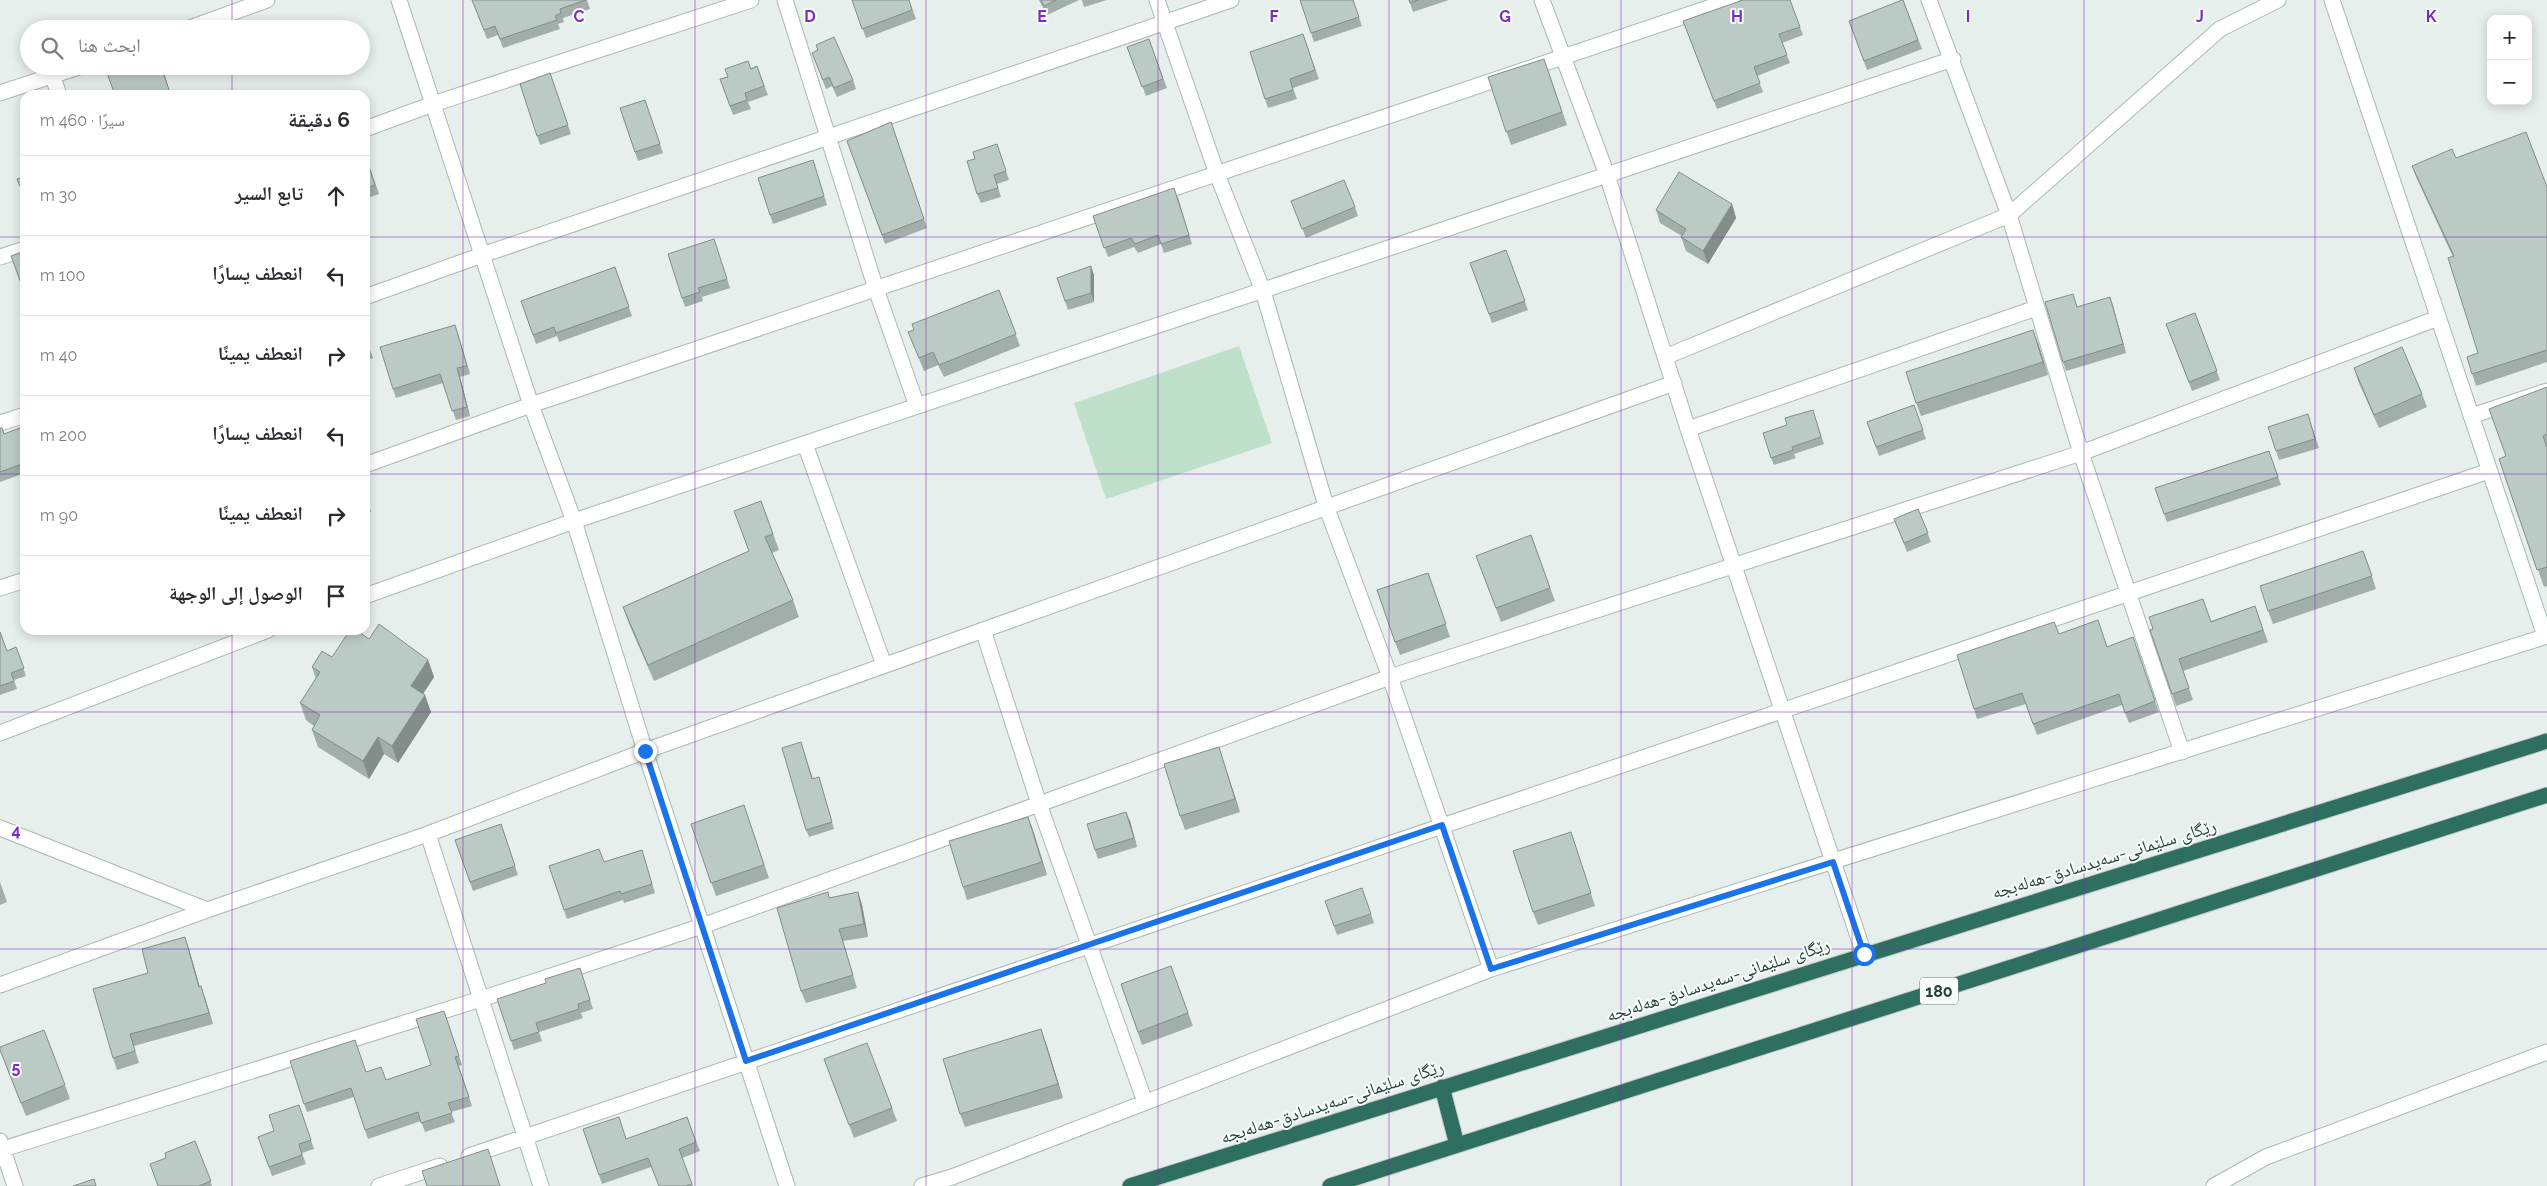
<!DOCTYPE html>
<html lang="ar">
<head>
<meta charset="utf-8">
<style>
	:root { --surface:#fff; --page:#f7f7f7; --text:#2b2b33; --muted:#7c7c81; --line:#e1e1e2 }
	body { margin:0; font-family:Raleway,"Noto Naskh Arabic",sans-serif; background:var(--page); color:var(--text); direction:rtl }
	.controls { position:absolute; right:15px; top:15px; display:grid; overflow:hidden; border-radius:10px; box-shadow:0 2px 12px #0003 }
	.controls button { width:45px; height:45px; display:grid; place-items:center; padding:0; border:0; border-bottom:1px solid var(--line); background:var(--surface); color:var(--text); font:25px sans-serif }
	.stop { position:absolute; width:15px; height:15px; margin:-11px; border:4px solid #1a73e8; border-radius:50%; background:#fff }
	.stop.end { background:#1a73e8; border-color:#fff; box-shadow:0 1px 5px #0008 }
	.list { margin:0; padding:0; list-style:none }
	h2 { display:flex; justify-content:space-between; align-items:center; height:65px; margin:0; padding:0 20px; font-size:21px }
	h2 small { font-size:16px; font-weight:400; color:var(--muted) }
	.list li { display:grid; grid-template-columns:32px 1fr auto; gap:15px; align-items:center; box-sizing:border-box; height:80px; padding:0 20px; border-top:1px solid var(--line) }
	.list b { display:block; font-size:19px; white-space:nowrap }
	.list em { font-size:16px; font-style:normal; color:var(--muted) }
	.icon { flex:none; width:28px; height:28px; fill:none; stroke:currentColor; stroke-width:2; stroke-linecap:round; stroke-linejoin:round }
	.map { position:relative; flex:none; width:2547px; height:1186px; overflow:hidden; direction:ltr }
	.search { position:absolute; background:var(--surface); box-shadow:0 2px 12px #0003; left:20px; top:20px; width:350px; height:55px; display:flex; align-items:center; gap:12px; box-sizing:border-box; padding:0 18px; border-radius:28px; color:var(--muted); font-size:19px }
	.panel { position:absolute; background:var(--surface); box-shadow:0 2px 12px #0003; left:20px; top:90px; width:350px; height:545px; border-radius:15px; direction:rtl }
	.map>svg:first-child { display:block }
</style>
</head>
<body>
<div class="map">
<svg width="2547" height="1186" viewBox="0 0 2547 1186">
	<rect width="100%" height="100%" fill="#e6efeb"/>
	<path fill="#bfe0c8" d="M 1239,346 L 1272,443 L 1106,499 L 1074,403 Z"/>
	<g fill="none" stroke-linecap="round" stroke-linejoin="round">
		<g stroke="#a8b8b2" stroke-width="17">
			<path id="minor" d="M 399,0 L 531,405 L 574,521 L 645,751 L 787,1186
				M 785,0 L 876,289 L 917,406
				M 1157,0 L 1217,174 L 1263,291 L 1326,506 L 1390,677 L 1491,969
				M 1542,0 L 1607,175 L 1688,429 L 1864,954
				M 1929,0 L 2009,215 L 2081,453 L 2182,752
				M 2332,0 L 2545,636
				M 187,29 L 267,0
				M 53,77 L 59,95
				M 0,93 L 82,66
				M 365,129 L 433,104 L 751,0
				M 0,257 L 25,249
				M 365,297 L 482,255 L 1231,0
				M 1665,357 L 2009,215 L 2220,29 L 2278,0
				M 2471,416 L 2547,391
				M 0,423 L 25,415
				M 1688,429 L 2036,308
				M 805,444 L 884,665
				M 365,465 L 531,405 L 1732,0
				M 0,588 L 25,580
				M 365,596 L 574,521 L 1953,59
				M 983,630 L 1039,804 L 1145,1102
				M 0,733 L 268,630
				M 0,828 L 207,910
				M 428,834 L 541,1186
				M 0,985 L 207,910 L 428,834 L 645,751 L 1674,383
				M 0,1141 L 15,1186
				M 0,1150 L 481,999 L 702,926 L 1390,677 L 2081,453 L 2438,318
				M 469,1156 L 2489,471
				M 379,1186 L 440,1166
				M 922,1186 L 952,1177 L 1491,969 L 2547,636
				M 2214,1186 L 2266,1157 L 2547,1052"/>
		</g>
		<g stroke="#c2cac8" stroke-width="17">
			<path id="highway" d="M 1442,1087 L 1457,1145
				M 1130,1186 L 2547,741
				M 1330,1186 L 2547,795"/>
		</g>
		<use href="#minor" stroke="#fff" stroke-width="15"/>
		<use href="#highway" stroke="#2f6f62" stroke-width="15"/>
	</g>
	<path fill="#a1aea9" d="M 472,0 L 587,0 L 590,9 L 563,18 L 564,22 L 558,24 L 560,29 L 503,48 L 498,35 L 487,39 Z
		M 852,0 L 909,0 L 916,19 L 866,38 Z
		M 1039,0 L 1079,0 L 1047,15 Z
		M 1082,0 L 1107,0 L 1084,7 Z
		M 1300,0 L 1353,0 L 1362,26 L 1314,42 Z
		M 1409,0 L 1449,0 L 1413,12 Z
		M 1790,0 L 1803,35 L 1782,43 L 1790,63 L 1757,76 L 1763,92 L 1717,109 L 1683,21 Z
		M 1903,0 L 1922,49 L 1867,70 L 1849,21 Z
		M 1303,34 L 1319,79 L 1293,88 L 1297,99 L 1268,108 L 1265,99 Z
		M 1149,39 L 1167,88 L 1146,96 L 1131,56 Z
		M 816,45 L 853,80 L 856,89 L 837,97 L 832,86 L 826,89 L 812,53 L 818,50 Z
		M 1544,59 L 1567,125 L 1511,145 L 1488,77 Z
		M 162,66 L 171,95 L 115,95 Z
		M 757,66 L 768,95 L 748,102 L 751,109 L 733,115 L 720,79 Z
		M 550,73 L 571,134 L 540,145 L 520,84 Z
		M 645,100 L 663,153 L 638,161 L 620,108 Z
		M 891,122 L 927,228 L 885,244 L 847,141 Z
		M 997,144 L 1009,180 L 997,184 L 1001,197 L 981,203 L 977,194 L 975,159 Z
		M 365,154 L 379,194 L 365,199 Z
		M 2456,158 L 2547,187 L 2547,362 L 2476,386 L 2467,357 L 2478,353 L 2453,257 L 2416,177 L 2412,166 Z
		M 813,160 L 827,205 L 773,224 L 758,178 Z
		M 1178,197 L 1192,244 L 1164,253 L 1161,244 L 1138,253 L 1134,247 L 1108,257 L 1093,216 Z
		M 1732,204 L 1736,218 L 1708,264 L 1686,251 L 1681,237 L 1682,236 L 1660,223 L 1656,210 Z
		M 1355,207 L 1358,216 L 1306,238 L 1295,210 Z
		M 714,239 L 730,288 L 702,297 L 703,301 L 685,307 L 682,298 Z
		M 1506,250 L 1528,310 L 1492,323 L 1470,263 Z
		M 615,267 L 632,316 L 559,342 L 557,336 L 536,344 L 521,301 Z
		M 1094,275 L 1094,302 L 1068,310 L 1057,278 Z
		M 999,290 L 1020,346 L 944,377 L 938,365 L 924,371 L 908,332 Z
		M 2113,306 L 2126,353 L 2066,371 L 2063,362 L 2077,307 Z
		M 2195,313 L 2220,380 L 2192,391 L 2166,324 Z
		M 455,325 L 470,374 L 460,377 L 470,416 L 456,420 L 443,383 L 396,398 L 393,389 Z
		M 365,336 L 373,358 L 365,361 Z
		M 2038,343 L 2048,375 L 1921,416 L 1916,403 Z
		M 2354,368 L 2422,394 L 2427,407 L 2379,428 L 2358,381 Z
		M 2547,387 L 2547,586 L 2544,587 L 2499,459 L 2506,456 Z
		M 1914,405 L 1926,439 L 1879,456 L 1867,422 Z
		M 1815,417 L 1824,444 L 1794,454 L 1796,458 L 1774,465 L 1771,458 Z
		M 2311,423 L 2319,448 L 2279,460 L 2276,451 Z
		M 25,426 L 25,473 L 0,482 L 0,428 L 4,434 Z
		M 2269,451 L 2281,485 L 2167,522 L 2155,488 Z
		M 365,491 L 371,512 L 365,514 Z
		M 761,501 L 779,550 L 772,553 L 793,600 L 799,617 L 654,681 L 629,624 L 623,607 L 749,551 Z
		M 1918,509 L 1931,542 L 1907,552 L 1894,519 Z
		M 1531,535 L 1555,601 L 1501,622 L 1476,556 Z
		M 2368,564 L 2376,589 L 2273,624 L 2268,611 Z
		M 1428,573 L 1450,637 L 1400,655 L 1395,642 Z
		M 2255,606 L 2268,642 L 2183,671 L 2193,700 L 2176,706 L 2150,630 L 2211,621 Z
		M 0,632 L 7,651 L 16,647 L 26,676 L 14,680 L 17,689 L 0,695 Z
		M 2059,634 L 2107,647 L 2133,637 L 2159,712 L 2129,723 L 2122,705 L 2037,735 L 2026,704 L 1977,719 L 1974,709 Z
		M 369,639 L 428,660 L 434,677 L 423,694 L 431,712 L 398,763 L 384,754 L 369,779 L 318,747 L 312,730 L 314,726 L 306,720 L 300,703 L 316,679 L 312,667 L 332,657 Z
		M 801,742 L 813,779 L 819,777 L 834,829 L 809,837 L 806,830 Z
		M 1219,747 L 1240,812 L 1185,830 L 1180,816 Z
		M 744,805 L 769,878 L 716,896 L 691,824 Z
		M 1028,817 L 1047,875 L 967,900 L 963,887 Z
		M 1130,821 L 1137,847 L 1098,859 L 1095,850 Z
		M 501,824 L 518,875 L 473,891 L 455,840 Z
		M 1575,845 L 1595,906 L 1538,925 L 1533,912 Z
		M 642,850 L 655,893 L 624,903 L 623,900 L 567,919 L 549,866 L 604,862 Z
		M 0,882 L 7,902 L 0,905 Z
		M 1362,888 L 1374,923 L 1337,935 L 1325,901 Z
		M 858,892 L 862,905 L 868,937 L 843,941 L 857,988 L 806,1003 L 801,991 L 830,898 Z
		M 189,949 L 200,987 L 205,998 L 213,1024 L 134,1046 L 139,1063 L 117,1070 L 113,1058 L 148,973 Z
		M 1171,966 L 1193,1026 L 1142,1045 L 1121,984 Z
		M 580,968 L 593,1009 L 581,1013 L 583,1018 L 539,1032 L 542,1041 L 514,1050 L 511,1041 L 546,983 Z
		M 444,1011 L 462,1065 L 459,1066 L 472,1106 L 451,1112 L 455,1122 L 425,1132 L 421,1121 L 368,1139 L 354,1097 L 307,1112 L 304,1104 L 366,1072 L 386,1080 L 431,1065 Z
		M 1046,1043 L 1063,1098 L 965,1127 L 960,1114 Z
		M 824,1059 L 892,1108 L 897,1121 L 854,1138 Z
		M 4,1061 L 65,1085 L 70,1099 L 26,1116 Z
		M 299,1105 L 314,1149 L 302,1153 L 306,1164 L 272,1176 L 258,1137 L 274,1131 Z
		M 687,1117 L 700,1151 L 682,1158 L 693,1186 L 659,1186 L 651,1167 L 602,1184 L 583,1129 L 627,1139 Z
		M 195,1141 L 212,1186 L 158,1186 L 166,1158 Z"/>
	<path fill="#838d89" d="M 1732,204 L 1736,218 L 1708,264 L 1703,251 Z
		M 1091,266 L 1094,275 L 1094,302 L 1091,293 Z
		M 2110,297 L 2113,306 L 2126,353 L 2123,344 Z
		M 455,325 L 458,334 L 470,374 L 467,366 Z
		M 2033,330 L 2038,343 L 2048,375 L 2043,362 Z
		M 457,368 L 460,377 L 470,416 L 467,407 Z
		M 428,660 L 434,677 L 417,703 L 411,686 Z
		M 425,695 L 431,712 L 398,763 L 392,746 Z
		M 378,737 L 384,754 L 369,779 L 363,761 Z
		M 1219,747 L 1223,760 L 1240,812 L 1235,799 Z
		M 1126,812 L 1130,821 L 1137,847 L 1134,838 Z
		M 1028,817 L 1033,830 L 1047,875 L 1042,862 Z
		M 858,892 L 862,905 L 868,937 L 864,924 Z
		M 185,937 L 189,949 L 203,999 L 199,987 Z
		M 201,986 L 205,998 L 213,1024 L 209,1013 Z
		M 1041,1029 L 1046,1043 L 1063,1098 L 1058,1084 Z"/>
	<path fill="#bbcac4" stroke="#838d89" d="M 472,0 L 586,0 L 560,9 L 561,13 L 555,16 L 557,20 L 500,39 L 495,26 L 484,30 Z
		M 852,0 L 909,0 L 912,10 L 862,29 Z
		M 1041,0 L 1056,0 L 1044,6 Z
		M 1300,0 L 1353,0 L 1359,17 L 1311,33 Z
		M 1409,0 L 1418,0 L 1410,3 Z
		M 1743,0 L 1790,0 L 1800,27 L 1779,34 L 1787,55 L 1754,67 L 1760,83 L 1714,101 L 1683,21 Z
		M 1902,0 L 1903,0 L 1918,40 L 1864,61 L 1849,21 Z
		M 324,21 L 327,29 L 298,29 Z
		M 1303,34 L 1315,70 L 1290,79 L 1293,90 L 1265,99 L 1250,52 Z
		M 834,37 L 853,80 L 834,88 L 829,77 L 823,80 L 812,53 L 818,50 L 816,45 Z
		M 1149,39 L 1163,79 L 1142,87 L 1127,47 Z
		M 1544,59 L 1562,112 L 1506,132 L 1488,77 Z
		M 748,61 L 751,69 L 757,66 L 764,86 L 745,93 L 747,100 L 730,106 L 720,79 L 728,77 L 725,69 Z
		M 127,66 L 161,66 L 169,90 L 154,95 L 115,95 L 107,73 Z
		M 550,73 L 568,125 L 537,136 L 520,84 Z
		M 645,100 L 660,144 L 635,152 L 620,108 Z
		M 891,122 L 924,219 L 882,235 L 847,141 Z
		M 2526,132 L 2547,187 L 2547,350 L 2472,374 L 2467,357 L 2478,353 L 2448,258 L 2454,256 L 2412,166 L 2452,149 L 2456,158 Z
		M 997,144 L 1006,171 L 994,175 L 998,188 L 977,194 L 967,161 L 975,159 L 973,152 Z
		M 365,154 L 375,185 L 365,189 Z
		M 813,160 L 824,196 L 770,215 L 758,178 Z
		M 1679,172 L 1732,204 L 1703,251 L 1681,237 L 1686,229 L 1656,210 Z
		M 25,176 L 25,198 L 17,179 Z
		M 1344,180 L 1355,207 L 1302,229 L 1291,201 Z
		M 1174,188 L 1189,235 L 1161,244 L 1158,235 L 1135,244 L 1131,238 L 1104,248 L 1093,216 Z
		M 714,239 L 727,279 L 698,288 L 700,292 L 682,298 L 668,254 Z
		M 1506,250 L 1525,301 L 1489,314 L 1470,263 Z
		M 25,251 L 25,294 L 11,256 Z
		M 1091,266 L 1091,293 L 1065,301 L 1057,278 Z
		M 615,267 L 629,307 L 556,333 L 554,327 L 533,335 L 521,301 Z
		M 999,290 L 1016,334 L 939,365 L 933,352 L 919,358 L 908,332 L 914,330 L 912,324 Z
		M 2073,294 L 2077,307 L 2110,297 L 2123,344 L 2063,362 L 2045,302 Z
		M 2195,313 L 2217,371 L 2189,382 L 2166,324 Z
		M 455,325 L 467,366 L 457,368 L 467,407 L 452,411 L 440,374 L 393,389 L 380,347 Z
		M 2033,330 L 2043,362 L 1916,403 L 1906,372 Z
		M 365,336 L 369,349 L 365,351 Z
		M 2402,347 L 2422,394 L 2374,415 L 2354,368 Z
		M 2547,387 L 2547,434 L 2543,436 L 2547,448 L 2547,567 L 2537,570 L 2499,459 L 2506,456 L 2489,409 Z
		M 1914,405 L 1923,430 L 1876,447 L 1867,422 Z
		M 1813,410 L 1821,437 L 1792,447 L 1793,450 L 1771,458 L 1763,433 L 1787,425 L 1785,418 Z
		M 2308,414 L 2315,439 L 2276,451 L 2268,427 Z
		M 25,426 L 25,463 L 0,472 L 0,428 L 2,428 L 4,434 Z
		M 2269,451 L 2278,477 L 2164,514 L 2155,488 Z
		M 365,493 L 368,503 L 365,504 Z
		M 761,501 L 773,534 L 765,537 L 793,600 L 648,665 L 623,607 L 749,551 L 734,511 Z
		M 1918,509 L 1928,533 L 1904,543 L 1894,519 Z
		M 1531,535 L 1550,588 L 1496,608 L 1476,556 Z
		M 2363,551 L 2372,576 L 2268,611 L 2260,586 Z
		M 1428,573 L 1446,624 L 1395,642 L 1377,590 Z
		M 2203,599 L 2211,622 L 2255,606 L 2263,630 L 2179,659 L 2189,688 L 2172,694 L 2150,630 L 2153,629 L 2149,617 Z
		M 2098,620 L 2107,647 L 2133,637 L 2155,701 L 2125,713 L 2119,694 L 2033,724 L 2022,693 L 1974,709 L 1957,655 L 2054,622 L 2059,634 Z
		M 379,624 L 428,660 L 411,686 L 425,695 L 392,746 L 378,737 L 363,761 L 312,730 L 320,715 L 300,703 L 320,672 L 312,667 L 322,651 L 332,657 L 350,630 L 356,630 L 369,639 Z
		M 0,632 L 7,651 L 16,647 L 24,668 L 11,673 L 14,681 L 0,686 Z
		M 801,742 L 812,779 L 819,777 L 832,822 L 806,830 L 782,748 Z
		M 1219,747 L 1235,799 L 1180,816 L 1164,764 Z
		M 744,805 L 764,865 L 711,883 L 691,824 Z
		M 1126,812 L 1134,838 L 1095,850 L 1087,824 Z
		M 1028,817 L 1042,862 L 963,887 L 949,841 Z
		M 501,824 L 515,866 L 470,882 L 455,840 Z
		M 1571,832 L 1591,893 L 1533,912 L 1513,851 Z
		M 599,849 L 604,862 L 642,850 L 652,884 L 621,894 L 620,891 L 564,910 L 549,866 Z
		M 1362,888 L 1371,914 L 1334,926 L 1325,901 Z
		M 828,892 L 829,898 L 858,892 L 864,924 L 839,929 L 853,975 L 801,991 L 777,908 Z
		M 185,937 L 199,987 L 201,986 L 209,1013 L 130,1034 L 135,1051 L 113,1058 L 93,989 L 148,973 L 142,949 Z
		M 1171,966 L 1188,1013 L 1138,1032 L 1121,984 Z
		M 580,968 L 590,1000 L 578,1004 L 579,1009 L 536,1023 L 539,1032 L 511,1041 L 497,999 L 546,983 L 545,979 Z
		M 444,1011 L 459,1056 L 455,1057 L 469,1097 L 448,1103 L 452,1113 L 421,1123 L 418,1112 L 365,1130 L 351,1088 L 304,1104 L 290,1061 L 355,1040 L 366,1072 L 381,1067 L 386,1080 L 431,1065 L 416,1019 Z
		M 1041,1029 L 1058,1084 L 960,1114 L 943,1059 Z
		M 44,1030 L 65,1085 L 21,1103 L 0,1050 L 0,1047 Z
		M 867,1043 L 892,1108 L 849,1125 L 824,1059 Z
		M 299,1105 L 311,1140 L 299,1144 L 302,1155 L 269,1167 L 258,1137 L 274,1131 L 269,1115 Z
		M 619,1117 L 626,1139 L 687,1117 L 696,1142 L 679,1149 L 692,1184 L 686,1186 L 659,1186 L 648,1158 L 599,1175 L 583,1129 Z
		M 195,1141 L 211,1181 L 199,1186 L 158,1186 L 150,1164 L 166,1158 L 165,1153 Z
		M 488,1149 L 500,1186 L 427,1186 L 422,1171 Z
		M 94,1179 L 96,1186 L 73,1186 Z"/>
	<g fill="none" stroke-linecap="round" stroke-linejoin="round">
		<path stroke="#1a73e8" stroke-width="6" d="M 645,751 L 746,1061 L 1442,825 L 1491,969 L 1833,862 L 1864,954"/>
	</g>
	<path fill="none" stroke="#7b2cbf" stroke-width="1" stroke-opacity="0.55" d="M 232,0 L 232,29M 463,0 L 463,1186M 695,0 L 695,1186M 926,0 L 926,1186M 1158,0 L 1158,1186M 1389,0 L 1389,1186M 1621,0 L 1621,1186M 1852,0 L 1852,1186M 2084,0 L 2084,1186M 2315,0 L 2315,1186M 232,66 L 232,95M 0,237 L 25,237M 365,237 L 2547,237M 0,474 L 25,474M 365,474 L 2547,474M 232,630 L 232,1186M 0,712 L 2547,712M 0,949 L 2547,949"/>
	<g text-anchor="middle" stroke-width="4" stroke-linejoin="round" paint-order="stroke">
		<rect fill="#f7fbf9" stroke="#637a73" stroke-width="1" x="1920" y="977.5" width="38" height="27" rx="4"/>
		<g font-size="16" font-weight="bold" fill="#24423a">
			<text x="1939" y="997">180</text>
		</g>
		<g font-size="18" fill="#24423a" stroke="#f7fbf9">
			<text transform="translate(2104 859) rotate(-17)" y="6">رێگای سلێمانی-سەیدسادق-هەلەبجە</text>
			<text transform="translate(1718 980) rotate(-18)" y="6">رێگای سلێمانی-سەیدسادق-هەلەبجە</text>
			<text transform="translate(1332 1102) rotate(-18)" y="6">رێگای سلێمانی-سەیدسادق-هەلەبجە</text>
		</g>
	</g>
	<g font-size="16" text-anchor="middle" font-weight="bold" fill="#7b2cbf" stroke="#f7fbf9" stroke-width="4" stroke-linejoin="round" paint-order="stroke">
		<text x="579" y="22">C</text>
		<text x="810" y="22">D</text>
		<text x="1042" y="22">E</text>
		<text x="1274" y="22">F</text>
		<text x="1505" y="22">G</text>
		<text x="1737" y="22">H</text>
		<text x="1968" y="22">I</text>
		<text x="2200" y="22">J</text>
		<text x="2431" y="22">K</text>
		<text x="16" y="836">4</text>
		<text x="16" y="1073">5</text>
	</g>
</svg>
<div class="controls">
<button>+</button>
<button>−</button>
</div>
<div class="stop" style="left:1864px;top:954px"></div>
<div class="stop end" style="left:645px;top:751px"></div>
<div class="search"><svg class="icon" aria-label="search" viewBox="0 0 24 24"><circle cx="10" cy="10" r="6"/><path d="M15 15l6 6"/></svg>ابحث هنا</div>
<section class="panel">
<h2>6 دقيقة<small>سيرًا · 460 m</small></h2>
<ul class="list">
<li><svg class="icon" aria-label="ahead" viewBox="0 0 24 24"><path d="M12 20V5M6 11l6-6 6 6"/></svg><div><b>تابع السير</b></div><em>30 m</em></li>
<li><svg class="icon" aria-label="left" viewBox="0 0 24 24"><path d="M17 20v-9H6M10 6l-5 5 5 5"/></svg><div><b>انعطف يسارًا</b></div><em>100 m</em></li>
<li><svg class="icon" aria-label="right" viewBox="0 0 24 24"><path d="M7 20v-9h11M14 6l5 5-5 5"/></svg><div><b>انعطف يمينًا</b></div><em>40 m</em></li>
<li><svg class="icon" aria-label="left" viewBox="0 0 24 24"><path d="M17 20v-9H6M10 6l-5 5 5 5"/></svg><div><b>انعطف يسارًا</b></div><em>200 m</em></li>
<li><svg class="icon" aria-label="right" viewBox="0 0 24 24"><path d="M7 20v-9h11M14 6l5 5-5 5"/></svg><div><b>انعطف يمينًا</b></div><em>90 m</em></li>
<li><svg class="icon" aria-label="arrive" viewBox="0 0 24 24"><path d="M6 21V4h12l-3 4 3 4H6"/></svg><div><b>الوصول إلى الوجهة</b></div></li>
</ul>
</section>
</div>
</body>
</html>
